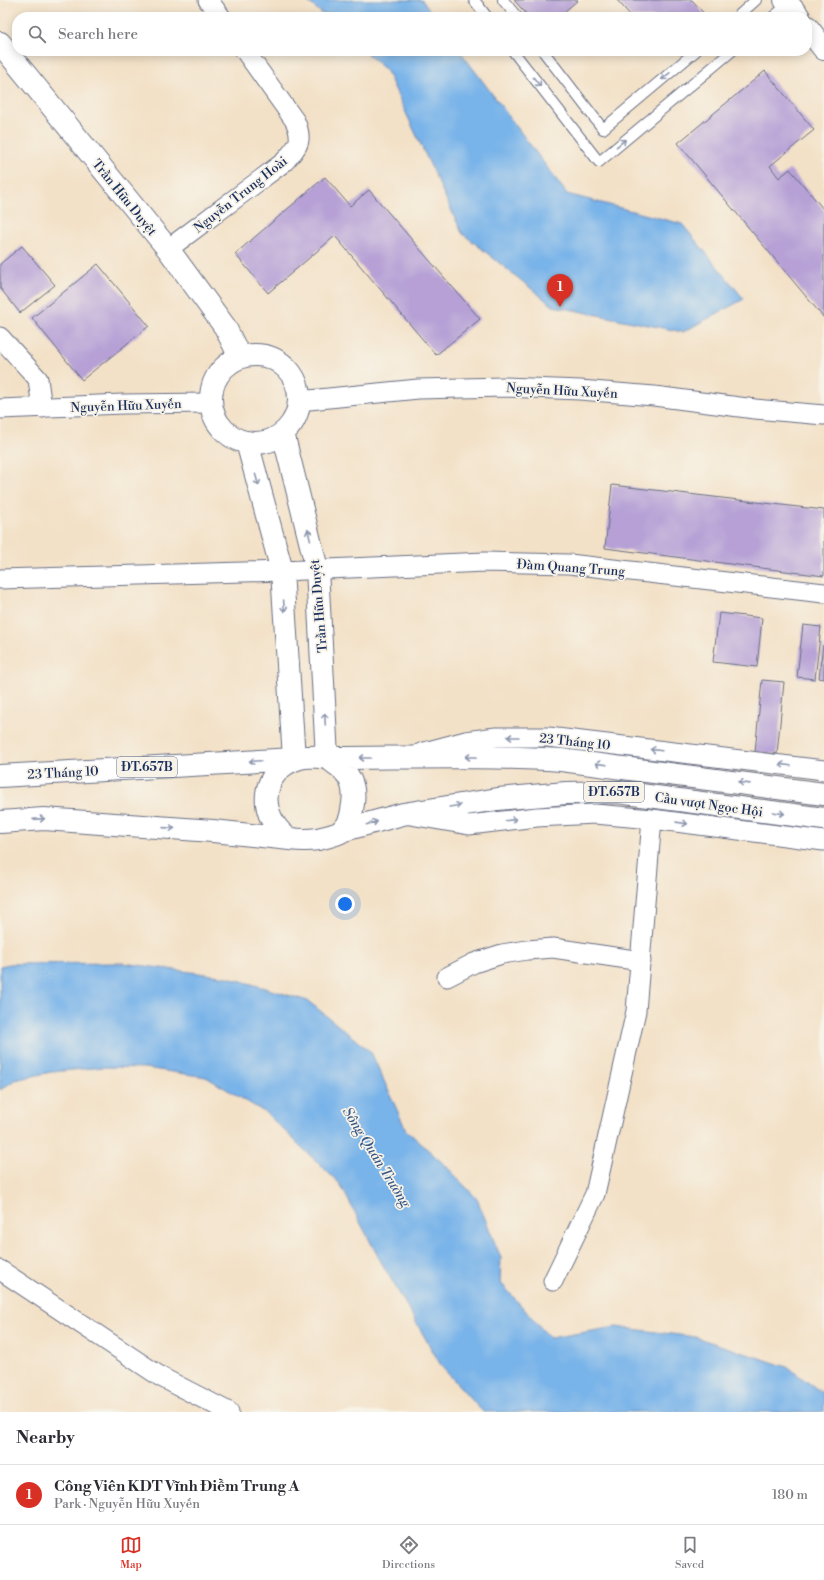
<!DOCTYPE html>
<html lang="en">
<head>
<meta charset="utf-8">
<style>
	:root { --surface:#fff; --page:#f2f2f3; --text:#2b2b33; --muted:#7c7c81; --line:#e1e1e2; --accent:#d93025 }
	body { margin:0; font-family:"Libre Bodoni",serif; background:var(--page); color:var(--text) }
	.you { position:absolute; left:345px; top:904px; width:14px; height:14px; margin:-10px; border:3px solid #fff; border-radius:50%; background:#1a73e8; box-shadow:0 0 0 6px #1a73e833 }
	.badge { display:grid; place-items:center; width:26px; height:26px; border-radius:50%; background:var(--accent); color:#fff; font-size:13px; font-weight:700 }
	.pin { position:absolute; translate:-50% -33px; filter:drop-shadow(0 1px 2px #0008) }
	.pin::after { content:''; position:absolute; top:21px; width:14px; height:12px; background:inherit; clip-path:polygon(0 0,100% 0,50% 100%) }
	.list { margin:0; padding:0; list-style:none }
	h2 { display:flex; justify-content:space-between; align-items:center; height:52px; margin:0; padding:0 16px; font-size:17px }
	h2 small { font-size:13px; font-weight:400; color:var(--muted) }
	.list li { display:grid; grid-template-columns:26px 1fr auto; gap:12px; align-items:center; box-sizing:border-box; height:60px; padding:0 16px; border-top:1px solid var(--line) }
	.list b { display:block; font-size:15px; white-space:nowrap }
	.list p { margin:0; font-size:13px; white-space:nowrap; color:var(--muted) }
	.list em { font-size:13px; font-style:normal; color:var(--muted) }
	.icon { flex:none; width:22px; height:22px; fill:none; stroke:currentColor; stroke-width:2; stroke-linecap:round; stroke-linejoin:round }
	.map { position:relative; flex:none; width:824px; height:1412px; overflow:hidden }
	.search { position:absolute; background:var(--surface); box-shadow:0 2px 10px #0003; left:12px; right:12px; top:12px; height:44px; display:flex; align-items:center; gap:10px; box-sizing:border-box; padding:0 14px; border-radius:16px; color:var(--muted); font-size:15px }
	.sheet { height:112px; background:var(--surface) }
	nav { display:flex; justify-content:space-around; align-items:center; box-sizing:border-box; height:56px; border-top:1px solid var(--line); background:var(--surface); font-size:11px; color:var(--muted) }
	nav a { display:grid; justify-items:center; gap:2px }
	nav .on { color:var(--accent) }
	.map>svg:first-child { display:block }
</style>
</head>
<body>
<div class="map">
<svg width="824" height="1412" viewBox="0 0 824 1412">
	<rect width="100%" height="100%" fill="#f7f3e8"/>
	<filter id="ink" filterUnits="userSpaceOnUse"><feTurbulence type="fractalNoise" baseFrequency=".025" numOctaves="2"/><feDisplacementMap in="SourceGraphic" scale="8" xChannelSelector="R" yChannelSelector="G"/><feConvolveMatrix kernelMatrix="1 2 1 2 8 2 1 2 1" color-interpolation-filters="sRGB"/></filter>
	<filter id="wash" filterUnits="userSpaceOnUse"><feTurbulence type="fractalNoise" baseFrequency=".012" numOctaves="4" result="noise"/><feDisplacementMap in="SourceGraphic" scale="16" xChannelSelector="R" yChannelSelector="G"/><feGaussianBlur stdDeviation="0.9" result="paint"/><feColorMatrix in="noise" values="0 0 0 0 0 0 0 0 0 0 0 0 0 0 0 0 0 1.4 0 .05"/><feComposite in="paint" operator="in"/></filter>
	<g filter="url(#wash)">
		<rect width="100%" height="100%" fill="#f3e1c7"/>
		<path fill="#78b3e9" stroke="#4a71a4" d="M 306,0 L 422,0 L 435,17 L 326,17 Z
			M 364,51 L 460,51 L 567,194 L 682,224 L 744,299 L 683,332 L 553,306 L 462,233 L 386,70 Z
			M 123,963 L 228,977 L 308,1001 L 371,1052 L 406,1130 L 446,1166 L 477,1199 L 501,1258 L 500,1282 L 550,1338 L 616,1327 L 695,1337 L 787,1367 L 824,1394 L 824,1412 L 483,1412 L 442,1367 L 380,1260 L 340,1184 L 266,1113 L 206,1077 L 145,1068 L 103,1067 L 51,1072 L 15,1080 L 0,1090 L 0,966 L 10,964 Z"/>
		<g id="blocks">
			<path fill="#b6a0d6" d="M 514,0 L 578,0 L 558,17 L 529,17 Z
				M 617,0 L 692,0 L 707,17 L 632,17 Z
				M 765,71 L 814,130 L 770,166 L 779,178 L 790,169 L 824,210 L 824,318 L 678,143 Z
				M 325,177 L 350,206 L 369,190 L 480,319 L 436,355 L 335,236 L 268,293 L 235,254 Z
				M 22,246 L 55,285 L 20,313 L 0,288 L 0,264 Z
				M 98,264 L 149,326 L 82,380 L 32,318 Z
				M 612,485 L 824,510 L 824,576 L 605,548 Z
				M 719,613 L 762,618 L 757,667 L 713,662 Z
				M 803,625 L 821,627 L 815,679 L 797,677 Z
				M 823,645 L 824,645 L 824,679 L 819,678 Z
				M 762,680 L 784,682 L 777,754 L 755,752 Z"/>
		</g>
	</g>
	<g filter="url(#ink)">
		<use href="#blocks" fill-opacity="0" stroke="#676d83" stroke-width="1"/>
		<g fill="none" stroke-linecap="round" stroke-linejoin="round">
			<g stroke="#676d83" stroke-width="12">
				<path id="service" d="M 474,0 L 487,17
					M 503,0 L 517,17
					M 737,17 L 756,0
					M 773,17 L 789,4
					M 513,51 L 599,162 L 732,51
					M 543,51 L 603,129 L 696,51"/>
			</g>
			<g stroke="#676d83" stroke-width="21">
				<path id="minor" d="M 208,0 L 221,17
					M 168,249 L 284,162 C 298,146 304,142 295,121 L 245,51
					M 0,337 L 38,379 L 42,408
					M 299,401 L 418,389 L 505,387 L 580,390 L 654,396 L 755,409 L 824,415
					M 0,409 L 123,404 L 210,403
					M 0,579 L 282,571 L 485,562 L 569,564 L 824,593
					M 421,753 L 466,741 L 496,737 L 548,737 L 824,770
					M 410,815 L 469,825 L 537,817 L 595,814 L 652,819 L 824,841
					M 447,977 L 474,963 L 502,954 L 527,950 L 553,948 L 641,961
					M 0,1270 L 161,1377 L 229,1412
					M 553,1281 L 595,1194 L 636,1011 L 652,819"/>
			</g>
			<g stroke="#676d83" stroke-width="24">
				<path id="tertiary" d="M 785,0 L 799,17
					M 807,27 L 824,49
					M 0,43 L 168,249 L 225,327 L 240,357
					M211 399a44 44 0 1 1 88 0a44 44 0 1 1-88 0Z
					M 283,433 L 317,569 L 327,758
					M 247,442 L 282,571 L 294,759"/>
			</g>
			<g stroke="#676d83" stroke-width="24">
				<path id="primary" d="M 305,757 C 312,757 320,756 326,758 C 330,759 333,762 337,765 C 353,776 356,791 352,810 C 351,818 348,826 342,831 C 337,835 325,837 318,839 C 311,840 298,840 291,839 C 286,838 278,830 275,825 C 256,796 271,763 305,757 Z
					M 327,758 C 405,758 483,755 561,760 L 824,794
					M 0,776 L 294,759
					M 0,822 L 44,819 L 213,831 L 290,839
					M 341,831 L 403,814 L 498,799 L 566,793 L 618,792 L 824,819"/>
			</g>
			<use href="#service" stroke="#fff" stroke-width="10"/>
			<use href="#minor" stroke="#fff" stroke-width="19"/>
			<use href="#tertiary" stroke="#fff" stroke-width="22"/>
			<use href="#primary" stroke="#fff" stroke-width="22"/>
		</g>
		<defs><path id="oneway-shaft" d="M-6 0H5M1.5-3L5.5 0L1.5 3" fill="none" stroke-width="1.6" stroke-linecap="round" stroke-linejoin="round"/></defs>
		<g stroke="#8d97ae">
			<use href="#oneway-shaft" transform="translate(666 76) rotate(140)"/>
			<use href="#oneway-shaft" transform="translate(537 82) rotate(52)"/>
			<use href="#oneway-shaft" transform="translate(621 143) rotate(-40)"/>
			<use href="#oneway-shaft" transform="translate(257 480) rotate(75)"/>
			<use href="#oneway-shaft" transform="translate(309 535) rotate(-104)"/>
			<use href="#oneway-shaft" transform="translate(284 606) rotate(86)"/>
			<use href="#oneway-shaft" transform="translate(325 719) rotate(-93)"/>
			<use href="#oneway-shaft" transform="translate(513 737) rotate(180)"/>
			<use href="#oneway-shaft" transform="translate(656 750) rotate(-173)"/>
			<use href="#oneway-shaft" transform="translate(471 757) rotate(180)"/>
			<use href="#oneway-shaft" transform="translate(365 758) rotate(-180)"/>
			<use href="#oneway-shaft" transform="translate(255 761) rotate(177)"/>
			<use href="#oneway-shaft" transform="translate(601 764) rotate(-173)"/>
			<use href="#oneway-shaft" transform="translate(785 765) rotate(-173)"/>
			<use href="#oneway-shaft" transform="translate(744 783) rotate(-172)"/>
			<use href="#oneway-shaft" transform="translate(455 806) rotate(-9)"/>
			<use href="#oneway-shaft" transform="translate(779 813) rotate(8)"/>
			<use href="#oneway-shaft" transform="translate(39 819) rotate(-4)"/>
			<use href="#oneway-shaft" transform="translate(511 820) rotate(-7)"/>
			<use href="#oneway-shaft" transform="translate(372 823) rotate(-16)"/>
			<use href="#oneway-shaft" transform="translate(682 823) rotate(8)"/>
			<use href="#oneway-shaft" transform="translate(169 828) rotate(4)"/>
		</g>
	</g>
	<g text-anchor="middle" stroke-width="3.5" stroke-linejoin="round" paint-order="stroke">
		<g fill="#f7f3e8" stroke="#5d6a87" stroke-width="1">
			<rect x="117" y="757" width="60" height="20" rx="3"/>
			<rect x="584" y="782" width="60" height="20" rx="3"/>
		</g>
		<g font-size="12" font-weight="bold" fill="#1b2f5e">
			<text x="147" y="771">ĐT.657B</text>
			<text x="614" y="796">ĐT.657B</text>
		</g>
		<g font-size="13" fill="#1b2f5e" stroke="#f7f3e8">
			<text transform="translate(240 194) rotate(-38)" y="5">Nguyễn Trung Hoài</text>
			<text transform="translate(125 197) rotate(51)" y="5">Trần Hữu Duyệt</text>
			<text transform="translate(562 390) rotate(3)" y="5">Nguyễn Hữu Xuyến</text>
			<text transform="translate(126 405) rotate(-2)" y="5">Nguyễn Hữu Xuyến</text>
			<text transform="translate(571 567) rotate(4)" y="5">Đàm Quang Trung</text>
			<text transform="translate(318 606) rotate(-95)" y="5">Trần Hữu Duyệt</text>
			<text transform="translate(575 741) rotate(6)" y="5">23 Tháng 10</text>
			<text transform="translate(63 772) rotate(-3)" y="5">23 Tháng 10</text>
			<text transform="translate(709 804) rotate(8)" y="5">Cầu vượt Ngọc Hội</text>
		</g>
		<g font-size="14" font-style="italic" fill="#375788" stroke="#f7f3e8">
			<text transform="translate(377 1157) rotate(58)" y="5">Sông Quán Trường</text>
		</g>
	</g>
</svg>
<div class="you"></div>
<div class="pin badge" style="left:560px;top:307px">1</div>
<div class="search"><svg class="icon" aria-label="search" viewBox="0 0 24 24"><circle cx="10" cy="10" r="6"/><path d="M15 15l6 6"/></svg>Search here</div>
</div>
<section class="sheet">
<h2>Nearby<small></small></h2>
<ul class="list">
<li><span class="badge">1</span><div><b>Công Viên KDT Vĩnh Điềm Trung A</b><p>Park · Nguyễn Hữu Xuyến</p></div><em>180 m</em></li>
</ul>
</section>
<nav>
<a class="on"><svg class="icon" aria-label="map" viewBox="0 0 24 24"><path d="M3 6l6-2 6 2 6-2v14l-6 2-6-2-6 2zM9 4v14M15 6v14"/></svg>Map</a>
<a><svg class="icon" aria-label="directions" viewBox="0 0 24 24"><path d="M12 3l9 9-9 9-9-9zM9 14v-3h6M13 9l2 2-2 2"/></svg>Directions</a>
<a><svg class="icon" aria-label="saved" viewBox="0 0 24 24"><path d="M7 4h10v16l-5-4-5 4z"/></svg>Saved</a>
</nav>
</body>
</html>
